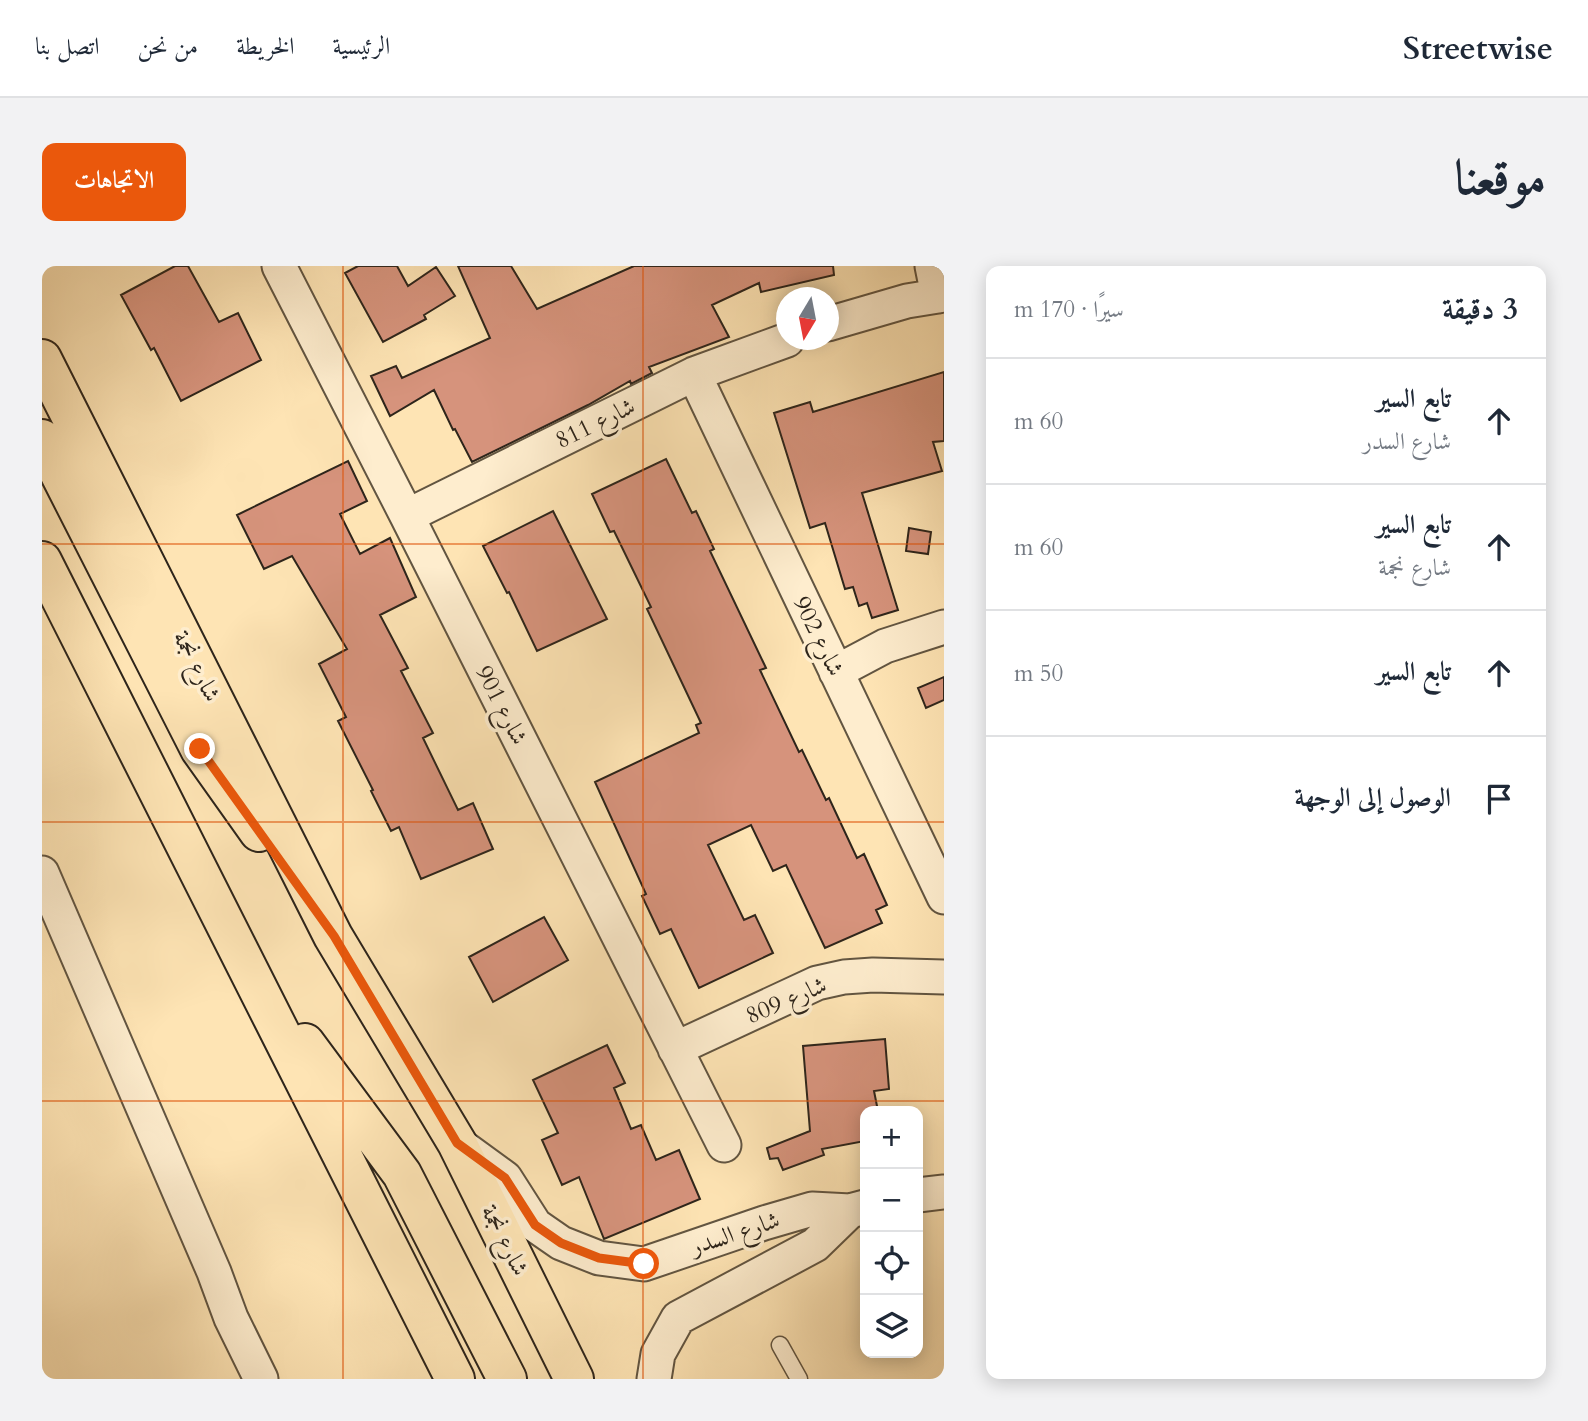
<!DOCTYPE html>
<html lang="ar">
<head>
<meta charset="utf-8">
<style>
	:root { --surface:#fff; --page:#f2f2f3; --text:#1f2937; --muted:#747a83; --line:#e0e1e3; --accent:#ea580c }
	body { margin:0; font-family:Cardo,Amiri,serif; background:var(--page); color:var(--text); direction:rtl }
	.controls { position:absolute; right:21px; bottom:21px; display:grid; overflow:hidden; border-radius:14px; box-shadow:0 4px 18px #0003 }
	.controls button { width:63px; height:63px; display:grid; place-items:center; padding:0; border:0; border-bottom:2px solid var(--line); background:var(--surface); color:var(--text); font:35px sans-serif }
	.compass { position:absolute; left:734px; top:21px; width:63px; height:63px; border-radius:50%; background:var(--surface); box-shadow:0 4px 18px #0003; rotate:190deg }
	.stop { position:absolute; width:21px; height:21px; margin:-16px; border:5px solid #ea580c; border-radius:50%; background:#fff }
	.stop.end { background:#ea580c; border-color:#fff; box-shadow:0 2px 7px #0008 }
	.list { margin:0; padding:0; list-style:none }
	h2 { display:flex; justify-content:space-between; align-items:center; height:91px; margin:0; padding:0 28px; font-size:30px }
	h2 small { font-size:23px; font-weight:400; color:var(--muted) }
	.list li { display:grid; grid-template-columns:46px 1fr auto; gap:21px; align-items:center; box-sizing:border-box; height:126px; padding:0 28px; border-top:2px solid var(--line) }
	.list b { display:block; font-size:26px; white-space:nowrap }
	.list p { margin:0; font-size:23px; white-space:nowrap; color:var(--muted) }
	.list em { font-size:23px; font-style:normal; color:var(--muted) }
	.icon { flex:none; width:38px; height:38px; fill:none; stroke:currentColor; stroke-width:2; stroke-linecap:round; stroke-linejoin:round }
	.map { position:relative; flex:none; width:902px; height:1113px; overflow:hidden; direction:ltr; border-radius:14px }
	header { display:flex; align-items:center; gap:42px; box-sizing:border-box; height:98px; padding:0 35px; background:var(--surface); border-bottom:2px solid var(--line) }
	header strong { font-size:33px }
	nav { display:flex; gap:38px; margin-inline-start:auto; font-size:24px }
	.intro { display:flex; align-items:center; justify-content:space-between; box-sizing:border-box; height:168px; padding:0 42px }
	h1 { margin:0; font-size:49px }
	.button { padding:18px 32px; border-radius:14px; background:var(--accent); color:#fff; font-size:24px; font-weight:700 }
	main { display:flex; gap:42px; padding:0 42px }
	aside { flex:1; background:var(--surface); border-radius:14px; box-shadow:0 4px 18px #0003 }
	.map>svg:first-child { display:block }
</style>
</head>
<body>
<header>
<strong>Streetwise</strong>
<nav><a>الرئيسية</a><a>الخريطة</a><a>من نحن</a><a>اتصل بنا</a></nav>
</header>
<div class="intro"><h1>موقعنا</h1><a class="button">الاتجاهات</a></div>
<main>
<aside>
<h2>3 دقيقة<small>سيرًا · 170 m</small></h2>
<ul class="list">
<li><svg class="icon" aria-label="ahead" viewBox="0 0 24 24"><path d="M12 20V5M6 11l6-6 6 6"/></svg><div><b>تابع السير</b><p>شارع السدر</p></div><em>60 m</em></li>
<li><svg class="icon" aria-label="ahead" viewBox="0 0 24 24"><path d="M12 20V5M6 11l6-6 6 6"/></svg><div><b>تابع السير</b><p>شارع نجمة</p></div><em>60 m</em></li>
<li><svg class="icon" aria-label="ahead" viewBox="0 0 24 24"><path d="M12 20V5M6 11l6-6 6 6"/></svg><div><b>تابع السير</b></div><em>50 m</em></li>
<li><svg class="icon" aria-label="arrive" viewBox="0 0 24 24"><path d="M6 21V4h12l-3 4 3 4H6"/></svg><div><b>الوصول إلى الوجهة</b></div></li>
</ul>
</aside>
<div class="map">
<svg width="902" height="1113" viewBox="0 0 902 1113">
	<rect width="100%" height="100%" fill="#fee4b4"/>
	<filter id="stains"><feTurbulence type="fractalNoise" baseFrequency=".00286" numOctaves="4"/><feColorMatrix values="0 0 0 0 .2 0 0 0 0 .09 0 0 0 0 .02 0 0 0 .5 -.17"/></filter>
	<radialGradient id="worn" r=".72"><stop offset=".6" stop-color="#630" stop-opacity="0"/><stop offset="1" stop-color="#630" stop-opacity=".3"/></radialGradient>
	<path fill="#d6937c" stroke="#2e251b" stroke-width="2" d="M 133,0 L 146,0 L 177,56 L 196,47 L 219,94 L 139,135 L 112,82 L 109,84 L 79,29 Z
		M 316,0 L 355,0 L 366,20 L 394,1 L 413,30 L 382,49 L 384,53 L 341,76 L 303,7 Z
		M 416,0 L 469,0 L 495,43 L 592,0 L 791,0 L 792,9 L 719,26 L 717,17 L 670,39 L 687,71 L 607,101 L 610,107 L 589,118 L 588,115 L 546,139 L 430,196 L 413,163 L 411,164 L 392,124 L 348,150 L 329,110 L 354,100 L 360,112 L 448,72 Z
		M 902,106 L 902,175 L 891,176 L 900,205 L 820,227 L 856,344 L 830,352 L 825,337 L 817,340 L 811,321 L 803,323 L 783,257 L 768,262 L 732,147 L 768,136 L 771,146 Z
		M 624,193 L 650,247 L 654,245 L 672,283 L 668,285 L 724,402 L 718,404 L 757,486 L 760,484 L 784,534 L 787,532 L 815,592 L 822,588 L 845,639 L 834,644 L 840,657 L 783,682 L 744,599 L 731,605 L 709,559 L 666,579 L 702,654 L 713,649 L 731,687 L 657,722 L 629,663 L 618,668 L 600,630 L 604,628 L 553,516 L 657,467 L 654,459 L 659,457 L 605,343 L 609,341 L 572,265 L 568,266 L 550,228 Z
		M 306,195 L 325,235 L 298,248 L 318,288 L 348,272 L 374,331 L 338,349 L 366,402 L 359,405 L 391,467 L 381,472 L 416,544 L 431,537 L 451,583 L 379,613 L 357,561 L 349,565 L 329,525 L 331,524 L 296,455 L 304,451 L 277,398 L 305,383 L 250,290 L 222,303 L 195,249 Z
		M 511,245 L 565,353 L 495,385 L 467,326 L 465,327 L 441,280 Z
		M 867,262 L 889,266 L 886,288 L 864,285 Z
		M 902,411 L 902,434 L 884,442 L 876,422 Z
		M 502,651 L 526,694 L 451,736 L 427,691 Z
		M 843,773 L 847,823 L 832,825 L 836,845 L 823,845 L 823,875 L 780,883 L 782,889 L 741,904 L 736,892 L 728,893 L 725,882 L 768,865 L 761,780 Z
		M 565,779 L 583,817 L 572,822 L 589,863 L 599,859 L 614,894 L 637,884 L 658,933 L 562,973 L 537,911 L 520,919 L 500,874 L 516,867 L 491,814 Z"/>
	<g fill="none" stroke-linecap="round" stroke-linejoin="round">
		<g stroke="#625541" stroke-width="19">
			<path id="lane" d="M 738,1079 L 757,1113"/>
		</g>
		<g stroke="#625541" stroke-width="37">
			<path id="street" d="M 237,0 L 365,250 L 682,879
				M 890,0 L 896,30
				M 786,58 L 865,35 L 902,29
				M 652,108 L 902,631
				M 365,250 L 652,108 L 745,74
				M 794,406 L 843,380 L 902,361
				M 0,607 L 172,1006 L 189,1052 L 219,1113
				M 633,783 L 775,717 L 802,711 L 831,709 L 902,711
				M 415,877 L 463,912 L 493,959 L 519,977 L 557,992 L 602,998 L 722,957 L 770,943 L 808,945 L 823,941
				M 876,929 L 902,926
				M 612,1113 L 616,1088 L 636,1052 L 773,979 L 808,945"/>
		</g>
		<g stroke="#2e251b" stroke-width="42">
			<path id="primary" d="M 0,93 L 291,670 L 415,877 L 532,1113
				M 0,173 L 158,483 L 217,566
				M 0,295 L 413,1113
				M 263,777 L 360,908 L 465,1113"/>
		</g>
		<use href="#lane" stroke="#feedce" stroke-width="16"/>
		<use href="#street" stroke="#feedce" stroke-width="33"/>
		<use href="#primary" stroke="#fee4b4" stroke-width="38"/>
	</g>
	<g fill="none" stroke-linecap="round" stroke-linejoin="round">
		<path stroke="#ea580c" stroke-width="9" d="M 158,483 L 292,670 L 415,877 L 463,912 L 493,959 L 519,977 L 557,992 L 602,998"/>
	</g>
	<path fill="none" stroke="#df560d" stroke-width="2" stroke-opacity="0.55" d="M 301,0 L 301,1113M 601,0 L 601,1113M 0,278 L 902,278M 0,556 L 902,556M 0,835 L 902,835"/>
	<g text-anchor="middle" stroke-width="7" stroke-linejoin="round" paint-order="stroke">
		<g font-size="24" fill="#2e251b" stroke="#feedce">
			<text transform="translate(553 157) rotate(-26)" y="8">شارع 811</text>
			<text transform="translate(777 370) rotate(64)" y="8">شارع 902</text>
			<text transform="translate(155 400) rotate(63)" y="8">شارع نجمة</text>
			<text transform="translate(460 439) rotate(63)" y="8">شارع 901</text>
			<text transform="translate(744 734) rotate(-23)" y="8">شارع 809</text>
			<text transform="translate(693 967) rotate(-18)" y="8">شارع السدر</text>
			<text transform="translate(463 974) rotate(63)" y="8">شارع نجمة</text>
		</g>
	</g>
	<rect width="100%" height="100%" filter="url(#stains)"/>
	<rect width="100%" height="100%" fill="url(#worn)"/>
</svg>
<div class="controls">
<button>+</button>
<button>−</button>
<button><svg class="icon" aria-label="locate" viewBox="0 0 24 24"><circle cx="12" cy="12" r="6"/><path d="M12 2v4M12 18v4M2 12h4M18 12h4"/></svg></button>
<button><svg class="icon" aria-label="layers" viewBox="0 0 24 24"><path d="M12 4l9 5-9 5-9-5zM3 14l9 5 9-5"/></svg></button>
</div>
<svg class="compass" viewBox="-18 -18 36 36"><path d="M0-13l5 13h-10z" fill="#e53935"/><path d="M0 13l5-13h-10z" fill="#747a83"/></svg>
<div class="stop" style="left:602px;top:998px"></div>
<div class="stop end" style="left:158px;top:483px"></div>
</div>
</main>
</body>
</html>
